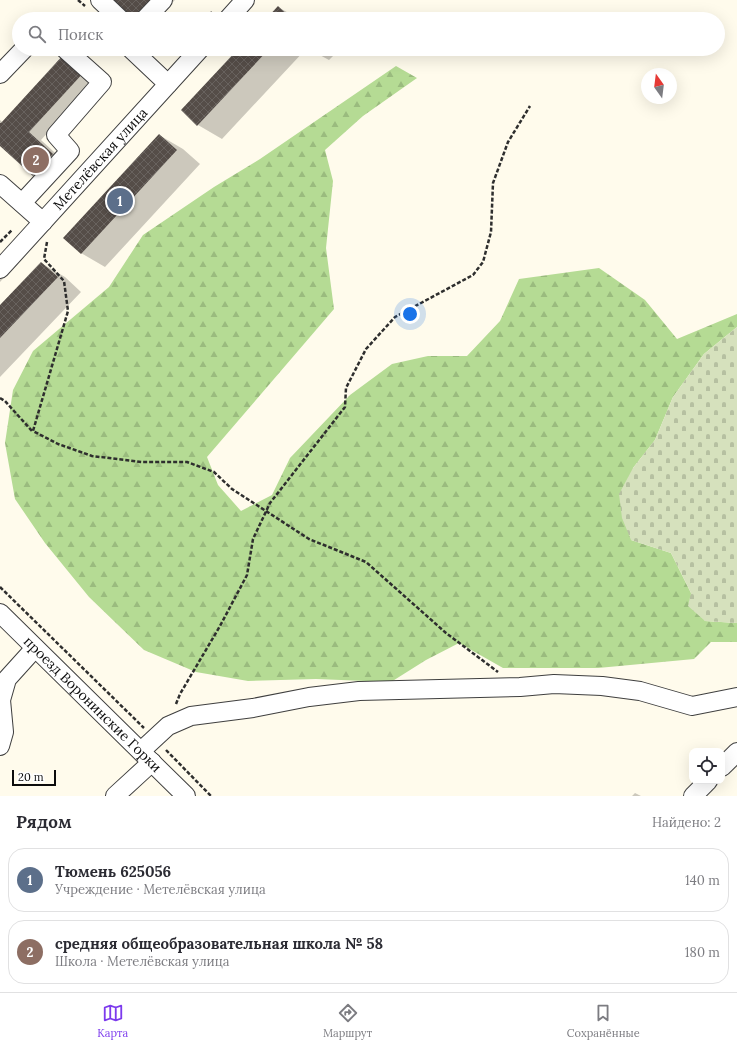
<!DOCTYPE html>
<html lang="ru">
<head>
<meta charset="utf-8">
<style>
	:root { --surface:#fff; --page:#f2f2f3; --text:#2b2b33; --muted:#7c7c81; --line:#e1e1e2; --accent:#7c3aed }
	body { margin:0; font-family:Lora,serif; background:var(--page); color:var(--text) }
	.controls { position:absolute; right:12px; bottom:12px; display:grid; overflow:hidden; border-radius:8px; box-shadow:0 4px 16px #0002 }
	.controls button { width:36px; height:36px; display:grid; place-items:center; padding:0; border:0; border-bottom:1px solid var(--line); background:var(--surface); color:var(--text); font:20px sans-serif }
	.compass { position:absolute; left:641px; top:68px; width:36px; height:36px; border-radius:50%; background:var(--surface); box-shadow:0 4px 16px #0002; rotate:346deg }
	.scale { position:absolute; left:12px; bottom:10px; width:44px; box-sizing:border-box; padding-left:4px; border:2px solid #0c0c0c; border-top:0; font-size:11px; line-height:14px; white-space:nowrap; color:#0c0c0c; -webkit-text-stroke:3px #fff; paint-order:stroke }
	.you { position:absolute; left:410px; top:314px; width:14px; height:14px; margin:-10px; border:3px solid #fff; border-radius:50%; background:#1a73e8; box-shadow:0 0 0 6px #1a73e833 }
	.badge { display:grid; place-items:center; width:26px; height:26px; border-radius:50%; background:var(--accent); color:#fff; font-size:13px; font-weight:700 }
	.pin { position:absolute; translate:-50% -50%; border:2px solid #fff; box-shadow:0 1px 4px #0006 }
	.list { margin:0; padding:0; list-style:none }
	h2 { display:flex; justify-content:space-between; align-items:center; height:52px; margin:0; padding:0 16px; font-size:17px }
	h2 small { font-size:13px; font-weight:400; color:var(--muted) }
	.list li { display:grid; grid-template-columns:26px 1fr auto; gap:12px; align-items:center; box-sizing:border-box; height:64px; margin:0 8px 8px; padding:0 8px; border:1px solid var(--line); border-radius:16px }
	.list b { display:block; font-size:15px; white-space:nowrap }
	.list p { margin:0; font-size:13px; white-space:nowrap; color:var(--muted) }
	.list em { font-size:13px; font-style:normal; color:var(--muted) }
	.icon { flex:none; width:22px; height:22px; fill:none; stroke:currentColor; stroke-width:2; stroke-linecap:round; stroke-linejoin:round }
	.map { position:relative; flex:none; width:737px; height:796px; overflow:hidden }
	.search { position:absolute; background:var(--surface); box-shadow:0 4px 16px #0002; left:12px; right:12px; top:12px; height:44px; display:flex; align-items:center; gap:10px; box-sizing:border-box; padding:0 14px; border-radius:22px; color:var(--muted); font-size:15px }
	.sheet { height:196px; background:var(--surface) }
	nav { display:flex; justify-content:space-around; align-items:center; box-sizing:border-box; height:56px; border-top:1px solid var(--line); background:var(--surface); font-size:11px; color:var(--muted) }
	nav a { display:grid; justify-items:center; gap:2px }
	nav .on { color:var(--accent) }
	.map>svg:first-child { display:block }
</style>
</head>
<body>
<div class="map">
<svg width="737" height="796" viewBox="0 0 737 796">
	<defs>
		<pattern id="forest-firs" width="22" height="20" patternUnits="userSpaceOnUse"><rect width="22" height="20" fill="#b5db94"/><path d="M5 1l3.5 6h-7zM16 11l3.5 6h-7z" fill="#9abb7e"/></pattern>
		<pattern id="cemetery-stones" width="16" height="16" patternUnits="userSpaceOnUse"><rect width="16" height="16" fill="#d6e1bd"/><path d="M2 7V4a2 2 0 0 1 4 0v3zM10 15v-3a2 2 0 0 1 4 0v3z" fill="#b6c0a1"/></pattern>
		<pattern id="building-cross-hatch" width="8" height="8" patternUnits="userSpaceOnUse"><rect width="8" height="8" fill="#554d48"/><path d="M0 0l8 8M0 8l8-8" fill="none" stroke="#68625e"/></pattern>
	</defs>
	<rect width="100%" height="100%" fill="#fffbec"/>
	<path fill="url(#forest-firs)" d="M 396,66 L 417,78 L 363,116 L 325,150 L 333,181 L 326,248 L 334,309 L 207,457 L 218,485 L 241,511 L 272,495 L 290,458 L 350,395 L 392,364 L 428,356 L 467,356 L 500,321 L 519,279 L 599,268 L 645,300 L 677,339 L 737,314 L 737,327 L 704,354 L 673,397 L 655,440 L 633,468 L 631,540 L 671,553 L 705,621 L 737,623 L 737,642 L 711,642 L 694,659 L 598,668 L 503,668 L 459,643 L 426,660 L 391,682 L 316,679 L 248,681 L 196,672 L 144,650 L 89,597 L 45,543 L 15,499 L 5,443 L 13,390 L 33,351 L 109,287 L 143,235 L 214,187 L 260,159 Z"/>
	<path fill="url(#cemetery-stones)" d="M 737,327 L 737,623 L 705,621 L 688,606 L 691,593 L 671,553 L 631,540 L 622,518 L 619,494 L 633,468 L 655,440 L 673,397 L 704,354 Z"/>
	<path fill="#0003" d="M 110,0 L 175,0 L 157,19 L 131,19 Z
		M 278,7 L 299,19 L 268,19 Z
		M 239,49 L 306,49 L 222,139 L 198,125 Z
		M 313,49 L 333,49 L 336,53 L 329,60 L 316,53 Z
		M 66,55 L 97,79 L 41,140 L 65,162 L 46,183 L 34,175 L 0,145 L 0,120 L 3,123 Z
		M 159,135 L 183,149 L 200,164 L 105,267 L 81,253 Z
		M 0,260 L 11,270 L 0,282 Z
		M 41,263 L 65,277 L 81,292 L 0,377 L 0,307 Z
		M 635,793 L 641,796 L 632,796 Z"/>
	<path fill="url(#building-cross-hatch)" d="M 109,0 L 150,0 L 132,19 L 129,19 Z
		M 278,6 L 292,19 L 266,19 Z
		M 238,49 L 269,49 L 197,126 L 181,110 Z
		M 65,53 L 85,71 L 29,132 L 53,154 L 33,176 L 0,146 L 0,123 L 1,123 Z
		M 159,134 L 177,150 L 81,254 L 63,238 Z
		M 41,262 L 58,277 L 0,338 L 0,305 Z"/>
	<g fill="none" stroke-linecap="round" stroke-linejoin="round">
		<g stroke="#3f3f3f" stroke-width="20">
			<g id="minor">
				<path d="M 100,0 L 120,19"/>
				<path d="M 145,19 L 163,0"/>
				<path d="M 228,19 L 245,0"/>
				<path d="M 131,49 L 168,84"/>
				<path d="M 0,74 L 24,49"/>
				<path d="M 0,184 L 43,222"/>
				<path d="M 22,203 L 70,151 L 56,135 L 102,82 L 65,49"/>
				<path id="s1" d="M 0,269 L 200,49"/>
				<path id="s2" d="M 0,613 L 186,796"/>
				<path d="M 0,746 L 4,732 L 1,700 L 7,679 L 35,648"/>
				<path d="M 141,751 L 168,726 L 191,716 L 253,708 L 309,697 L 359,691 L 520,687 L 554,684 L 602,686 L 640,691 L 692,706 L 737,697"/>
				<path d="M 722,767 L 737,752"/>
				<path d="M 115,796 L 152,762"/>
				<path d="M 693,796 L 708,781"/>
			</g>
		</g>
		<path stroke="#2e2e2e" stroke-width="2.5" stroke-dasharray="4 2" stroke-linecap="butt" d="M 78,0 L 85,6
			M 206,19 L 212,12
			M 0,242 L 12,230
			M 47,242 L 44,259 L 64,281 L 68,311 L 33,431 L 58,444 L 92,456 L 142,462 L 187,462 L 214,472 L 232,489 L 309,539 L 366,562 L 446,633 L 498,672
			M 0,398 L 5,401 L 32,431
			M 0,587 L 144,728
			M 176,704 L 180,694 L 220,626 L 247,575 L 253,539 L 270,503 L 345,407 L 346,388 L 366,349 L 395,317 L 473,275 L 483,262 L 491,232 L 493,183 L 508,142 L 530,106
			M 166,750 L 211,796"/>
		<use href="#minor" stroke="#fff" stroke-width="18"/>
	</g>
	<g text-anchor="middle" stroke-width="4" stroke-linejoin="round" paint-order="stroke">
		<g font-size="14" fill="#0c0c0c" stroke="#fff">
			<text dy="5" stroke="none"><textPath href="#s1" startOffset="149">Метелёвская улица</textPath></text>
			<text dy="5" stroke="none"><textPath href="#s2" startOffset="130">проезд Воронинские Горки</textPath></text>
		</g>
	</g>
</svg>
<div class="controls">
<button><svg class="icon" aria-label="locate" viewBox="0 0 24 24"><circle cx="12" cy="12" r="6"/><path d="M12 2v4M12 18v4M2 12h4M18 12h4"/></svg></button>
</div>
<svg class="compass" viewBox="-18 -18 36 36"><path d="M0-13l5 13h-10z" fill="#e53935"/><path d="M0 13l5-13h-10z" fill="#7c7c81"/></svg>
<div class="scale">20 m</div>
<div class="you"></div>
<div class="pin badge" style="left:120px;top:201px;background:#5c6f8a">1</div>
<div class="pin badge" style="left:36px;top:160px;background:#8d6e63">2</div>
<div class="search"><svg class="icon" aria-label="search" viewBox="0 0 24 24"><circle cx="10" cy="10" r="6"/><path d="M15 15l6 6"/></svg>Поиск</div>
</div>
<section class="sheet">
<h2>Рядом<small>Найдено: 2</small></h2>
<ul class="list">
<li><span class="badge" style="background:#5c6f8a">1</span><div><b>Тюмень 625056</b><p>Учреждение · Метелёвская улица</p></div><em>140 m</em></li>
<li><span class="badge" style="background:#8d6e63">2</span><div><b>средняя общеобразовательная школа № 58</b><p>Школа · Метелёвская улица</p></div><em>180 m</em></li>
</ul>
</section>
<nav>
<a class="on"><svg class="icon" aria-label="map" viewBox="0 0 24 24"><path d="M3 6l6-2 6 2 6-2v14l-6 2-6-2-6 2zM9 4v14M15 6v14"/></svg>Карта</a>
<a><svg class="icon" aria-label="directions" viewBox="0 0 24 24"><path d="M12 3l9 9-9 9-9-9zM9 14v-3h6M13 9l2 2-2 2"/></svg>Маршрут</a>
<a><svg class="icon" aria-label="saved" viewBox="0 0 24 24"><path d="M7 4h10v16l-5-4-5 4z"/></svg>Сохранённые</a>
</nav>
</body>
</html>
